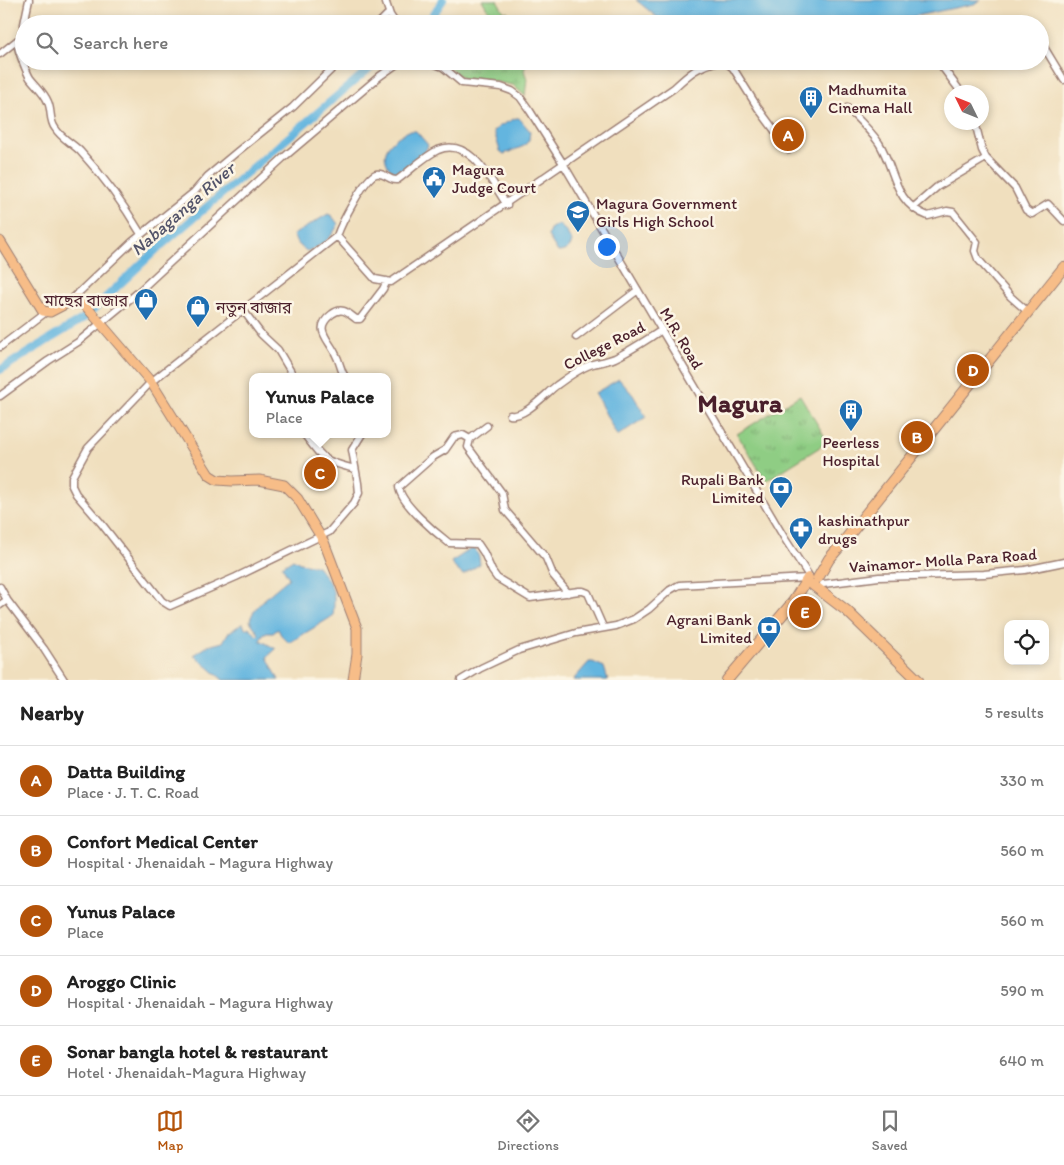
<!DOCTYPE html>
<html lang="en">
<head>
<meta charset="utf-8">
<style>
	:root { --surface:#fff; --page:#f6f6f6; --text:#222; --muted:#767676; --line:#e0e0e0; --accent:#b45309 }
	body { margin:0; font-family:Itim,"Noto Sans Bengali",sans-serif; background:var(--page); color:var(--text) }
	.controls { position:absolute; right:15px; bottom:15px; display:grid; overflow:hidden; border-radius:10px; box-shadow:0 2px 8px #0003 }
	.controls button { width:45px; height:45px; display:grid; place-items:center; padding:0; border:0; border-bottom:1px solid var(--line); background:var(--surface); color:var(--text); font:25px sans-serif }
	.compass { position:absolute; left:944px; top:85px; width:45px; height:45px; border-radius:50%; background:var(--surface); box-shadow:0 2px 8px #0003; rotate:313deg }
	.you { position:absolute; left:606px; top:246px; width:18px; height:18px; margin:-12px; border:4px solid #fff; border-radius:50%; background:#1a73e8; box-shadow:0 0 0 8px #1a73e833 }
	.badge { display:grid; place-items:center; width:32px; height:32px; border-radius:50%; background:var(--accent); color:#fff; font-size:16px; font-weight:700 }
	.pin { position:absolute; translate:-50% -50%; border:2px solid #fff; box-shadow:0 1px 5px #0006 }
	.popup { position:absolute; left:249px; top:373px; width:142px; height:65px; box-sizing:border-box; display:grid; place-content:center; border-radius:10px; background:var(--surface); filter:drop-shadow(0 1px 4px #0005); font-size:16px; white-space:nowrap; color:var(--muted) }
	.popup b { font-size:19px; color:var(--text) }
	.popup::after { content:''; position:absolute; left:50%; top:100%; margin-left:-10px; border:10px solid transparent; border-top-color:var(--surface) }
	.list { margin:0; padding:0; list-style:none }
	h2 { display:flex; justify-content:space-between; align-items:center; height:65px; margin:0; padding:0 20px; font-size:21px }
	h2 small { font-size:16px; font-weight:400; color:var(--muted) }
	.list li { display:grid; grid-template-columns:32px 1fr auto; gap:15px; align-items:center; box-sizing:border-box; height:70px; padding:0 20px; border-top:1px solid var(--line) }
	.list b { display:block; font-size:19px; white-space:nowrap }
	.list p { margin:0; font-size:16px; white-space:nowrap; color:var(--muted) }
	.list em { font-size:16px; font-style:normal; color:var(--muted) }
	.icon { flex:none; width:28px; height:28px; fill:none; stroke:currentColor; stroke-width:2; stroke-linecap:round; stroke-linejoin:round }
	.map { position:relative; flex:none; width:1064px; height:680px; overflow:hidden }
	.search { position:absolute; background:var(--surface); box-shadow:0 2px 8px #0003; left:15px; right:15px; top:15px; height:55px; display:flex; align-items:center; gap:12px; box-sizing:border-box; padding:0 18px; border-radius:28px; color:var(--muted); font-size:19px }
	.sheet { height:415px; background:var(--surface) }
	nav { display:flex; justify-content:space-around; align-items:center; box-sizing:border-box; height:70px; border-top:1px solid var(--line); background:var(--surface); font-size:14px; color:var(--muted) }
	nav a { display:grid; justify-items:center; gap:2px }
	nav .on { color:var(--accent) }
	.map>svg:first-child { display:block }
</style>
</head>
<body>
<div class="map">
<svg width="1064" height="680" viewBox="0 0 1064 680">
	<defs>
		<pattern id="park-tufts" width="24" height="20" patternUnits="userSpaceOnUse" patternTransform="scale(1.25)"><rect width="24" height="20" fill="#8fcd84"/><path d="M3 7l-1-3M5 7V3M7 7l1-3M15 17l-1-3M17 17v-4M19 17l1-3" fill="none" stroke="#77a66c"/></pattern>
	</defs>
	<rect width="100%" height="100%" fill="#fcf5e5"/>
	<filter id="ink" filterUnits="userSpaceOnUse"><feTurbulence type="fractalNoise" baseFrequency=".02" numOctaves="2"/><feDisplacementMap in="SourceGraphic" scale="10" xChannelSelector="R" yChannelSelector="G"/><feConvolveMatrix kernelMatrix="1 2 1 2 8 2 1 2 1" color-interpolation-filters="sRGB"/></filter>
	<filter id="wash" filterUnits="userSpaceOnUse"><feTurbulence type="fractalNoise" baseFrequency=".0096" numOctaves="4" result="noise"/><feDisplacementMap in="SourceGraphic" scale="20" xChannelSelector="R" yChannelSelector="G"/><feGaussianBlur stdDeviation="1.12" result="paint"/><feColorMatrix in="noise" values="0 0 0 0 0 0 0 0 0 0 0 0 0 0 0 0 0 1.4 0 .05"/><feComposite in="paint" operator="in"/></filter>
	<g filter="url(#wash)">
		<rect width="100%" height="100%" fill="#f0dfbe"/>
		<path fill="#8fcd84" stroke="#6c7658" d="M 482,0 L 497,0 L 504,12 L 493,18 Z"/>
		<path fill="url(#park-tufts)" stroke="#6c7658" d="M 507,11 L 514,24 L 487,24 Z
			M 528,61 L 524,70 L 527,79 L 525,96 L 513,85 L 486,80 L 473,81 L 463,79 L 442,62 Z
			M 800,395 L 828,442 L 766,481 L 737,434 Z"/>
		<path fill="#63b5df" stroke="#566a85" d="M 636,0 L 981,0 L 974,4 L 877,24 L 669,24 L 658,18 Z
			M 516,118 L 519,118 L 530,131 L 529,140 L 524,146 L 504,154 L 500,151 L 494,131 L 500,126 Z
			M 409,131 L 416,131 L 428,145 C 421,163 413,168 394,173 C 375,155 390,139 409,131 Z
			M 328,214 L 332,216 L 338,224 C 333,237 321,247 307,251 C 300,247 296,242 293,235 Z
			M 558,224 L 566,231 L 572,242 C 570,248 565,252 558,252 L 548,236 L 550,229 Z
			M 619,379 L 633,395 L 646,417 L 617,436 L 595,393 Z
			M 474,547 L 479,557 L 480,564 L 463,575 L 455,568 L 451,562 Z
			M 293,559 L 300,563 L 317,566 C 333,586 336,590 333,616 L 289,643 L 281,635 L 278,629 L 273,633 L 265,633 L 260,640 L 276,649 L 267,657 L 279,680 L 223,680 L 194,655 L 208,646 L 223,642 L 228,633 L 243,623 L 245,629 L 249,627 L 257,636 L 259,634 L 250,621 C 252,606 278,588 289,578 L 282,566 Z
			M 589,662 L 593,662 L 604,667 L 608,680 L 573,680 Z"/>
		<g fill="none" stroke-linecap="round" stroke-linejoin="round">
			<path stroke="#63b5df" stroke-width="8" d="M 427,24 L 443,0
				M 0,370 L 84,318 L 156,250 L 364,73 L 380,61"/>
		</g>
	</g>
	<g filter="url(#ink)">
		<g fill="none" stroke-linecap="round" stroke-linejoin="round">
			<g stroke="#9d7f74" stroke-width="9">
				<path id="minor" d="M 385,0 L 390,15 L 396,24
					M 24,24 L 29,0
					M 378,24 L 387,15 L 390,15
					M 20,38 C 20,41 18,43 18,46 C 18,51 27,73 30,78 C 36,86 44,92 48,102 C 52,111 49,120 55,128 C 61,138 72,143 80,151 C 103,176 124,205 141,234
					M 1041,42 L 1064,80
					M 0,54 L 20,38 L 24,26
					M 427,61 L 443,67 L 462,83 L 501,87 L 512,91 L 520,97 L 530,111 L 564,165 L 785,539 L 809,576
					M 724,61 L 733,68 L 758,108 L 789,150
					M 940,64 L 961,92
					M 847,108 C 858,119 870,130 879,143 C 896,170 893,203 928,216 L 947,211 L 953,212 L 977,242 L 975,251 L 978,259 L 1011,297 L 1028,312
					M 975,122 L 982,150 L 986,158 L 1015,188 L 1026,210 L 1032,214 L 1048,204 L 1064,221
					M 914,207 L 937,187 L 986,158
					M 337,236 C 341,224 365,177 376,174 C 385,172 389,181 397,180 C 410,171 423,157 438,150 C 471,136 492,183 507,205
					M 72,299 L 132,242 L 194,192 L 208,176 L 238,151 L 293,107 L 340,61
					M 243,310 L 261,334 L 278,350 L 294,377
					M 576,337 L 638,290
					M 0,347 L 46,312
					M 345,377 C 340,369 340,362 336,355 C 329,339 312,329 332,314 C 342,306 348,313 356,319 L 360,319 L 383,289 L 387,281
					M 0,396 L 48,361 L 78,342 L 136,294 L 283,158 L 380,76 L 401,61
					M 510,415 C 525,418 545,394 557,385 C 567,378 581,367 593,364 C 601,362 608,361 615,358 C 632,350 646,340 662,330
					M 487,426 L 470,439 L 463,435 L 454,437 L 445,450 L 433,457 L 399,487 C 400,503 436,533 449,543 L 478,544 L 484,553 L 492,571 L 497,578 L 530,598 L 579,591 L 583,591 L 588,593 L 603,627
					M 304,434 C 324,460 323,461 355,469
					M 362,434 L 352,450 L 358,483 L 359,493 L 354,503 L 329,532 L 236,577 L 170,606 L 162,601 L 101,523 L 76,494 L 72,486 L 72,477 L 88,448 L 151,382 L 337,236 L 375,279 L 391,282 L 674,88 C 690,73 698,66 719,61
					M 470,439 L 468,447 L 502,493 L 505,510 L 546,558 L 553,575 L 568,593
					M 823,584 L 879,577 L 984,574 L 1025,570 L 1064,562
					M 0,587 L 7,600
					M 0,605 L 7,600 L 44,649 L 64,680
					M 461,680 L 481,668 L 519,650 L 576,633 L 616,626 L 634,619 L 649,609 L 670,590 L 679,585 L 808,578"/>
			</g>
			<g stroke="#9d7f74" stroke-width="11">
				<path id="major" d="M 0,241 L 43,311 L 50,312 L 75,299 L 79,299 L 84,304 L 151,382 L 209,475 L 217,480 L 232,481 L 259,480 L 284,485 L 298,499 L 324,542 L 357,628 L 357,654 L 353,680"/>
			</g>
			<g stroke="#9d7f74" stroke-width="12">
				<path id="highway" d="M 818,578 L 829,559 L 841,545 L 1064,267
					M 813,585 L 847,611 L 918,680
					M 727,680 L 793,602 L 808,578"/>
			</g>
			<use href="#minor" stroke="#fff" stroke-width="6"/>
			<use href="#major" stroke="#f7bd88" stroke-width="9"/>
			<use href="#highway" stroke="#f7bd88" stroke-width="10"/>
		</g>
	</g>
	<defs>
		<g id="building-pin" transform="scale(1.25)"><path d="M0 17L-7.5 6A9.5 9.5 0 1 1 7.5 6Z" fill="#1f6fb2" stroke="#fcf5e5"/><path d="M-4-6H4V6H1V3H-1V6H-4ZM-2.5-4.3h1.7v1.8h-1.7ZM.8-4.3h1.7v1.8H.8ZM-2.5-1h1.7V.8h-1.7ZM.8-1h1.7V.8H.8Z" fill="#fff"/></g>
		<g id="civic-pin" transform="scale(1.25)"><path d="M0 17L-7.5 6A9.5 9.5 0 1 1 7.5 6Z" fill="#1f6fb2" stroke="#fcf5e5"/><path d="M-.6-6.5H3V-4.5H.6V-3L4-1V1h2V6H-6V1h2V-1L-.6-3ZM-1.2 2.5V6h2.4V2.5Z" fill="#fff"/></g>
		<g id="school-pin" transform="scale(1.25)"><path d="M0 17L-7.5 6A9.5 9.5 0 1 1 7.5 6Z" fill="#1f6fb2" stroke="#fcf5e5"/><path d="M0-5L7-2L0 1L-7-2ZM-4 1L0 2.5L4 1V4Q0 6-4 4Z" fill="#fff"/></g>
		<g id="shop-pin" transform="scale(1.25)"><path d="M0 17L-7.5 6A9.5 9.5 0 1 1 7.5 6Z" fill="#1f6fb2" stroke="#fcf5e5"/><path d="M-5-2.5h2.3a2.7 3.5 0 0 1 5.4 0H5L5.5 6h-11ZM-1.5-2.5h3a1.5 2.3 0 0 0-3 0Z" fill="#fff"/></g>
		<g id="bank-pin" transform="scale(1.25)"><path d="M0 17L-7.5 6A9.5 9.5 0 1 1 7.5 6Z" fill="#1f6fb2" stroke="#fcf5e5"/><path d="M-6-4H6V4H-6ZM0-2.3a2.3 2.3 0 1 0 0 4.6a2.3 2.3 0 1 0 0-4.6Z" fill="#fff"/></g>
		<g id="pharmacy-pin" transform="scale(1.25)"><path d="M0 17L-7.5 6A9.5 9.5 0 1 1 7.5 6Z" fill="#1f6fb2" stroke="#fcf5e5"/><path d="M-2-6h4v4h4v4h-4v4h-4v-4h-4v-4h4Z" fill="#fff"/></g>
	</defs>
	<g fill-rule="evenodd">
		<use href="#building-pin" x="811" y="98"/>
		<use href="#civic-pin" x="434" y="178"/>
		<use href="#school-pin" x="578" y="212"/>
		<use href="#shop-pin" x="146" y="300"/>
		<use href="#shop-pin" x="198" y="307"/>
		<use href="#building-pin" x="851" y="411"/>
		<use href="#bank-pin" x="781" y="488"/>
		<use href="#pharmacy-pin" x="801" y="529"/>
		<use href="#bank-pin" x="769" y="628"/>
	</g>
	<g text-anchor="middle" stroke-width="5" stroke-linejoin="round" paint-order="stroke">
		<g font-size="16" fill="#4a1f2b" stroke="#fcf5e5" text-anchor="start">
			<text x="828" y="95">Madhumita<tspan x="828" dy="18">Cinema Hall</tspan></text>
			<text x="452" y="175">Magura<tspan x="452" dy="18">Judge Court</tspan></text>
			<text x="596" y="209">Magura Government<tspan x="596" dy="18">Girls High School</tspan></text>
			<text x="128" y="306" text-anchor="end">মাছের বাজার</text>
			<text x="216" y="313">নতুন বাজার</text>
			<text x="851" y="448" text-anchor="middle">Peerless<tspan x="851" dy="18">Hospital</tspan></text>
			<text x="764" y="485" text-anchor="end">Rupali Bank<tspan x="764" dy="18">Limited</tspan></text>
			<text x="818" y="526">kashinathpur<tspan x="818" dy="18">drugs</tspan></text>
			<text x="752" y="625" text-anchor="end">Agrani Bank<tspan x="752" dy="18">Limited</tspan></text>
		</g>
		<g font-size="16" fill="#4a1f2b" stroke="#fcf5e5">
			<text transform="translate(682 338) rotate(59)" y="6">M.R. Road</text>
			<text transform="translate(604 345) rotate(-27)" y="6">College Road</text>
			<text transform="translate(943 560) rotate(-4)" y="6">Vainamor- Molla Para Road</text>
		</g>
		<g font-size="18" font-style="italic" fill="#53546a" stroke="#fcf5e5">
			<text transform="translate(183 209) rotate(-41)" y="6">Nabaganga River</text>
		</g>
		<g font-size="26" font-weight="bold" fill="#4a1f2b" stroke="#fcf5e5">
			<text x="740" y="412">Magura</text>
		</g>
	</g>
</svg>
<div class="controls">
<button><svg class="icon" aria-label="locate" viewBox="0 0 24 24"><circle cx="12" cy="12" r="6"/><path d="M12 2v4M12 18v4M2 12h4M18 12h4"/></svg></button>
</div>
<svg class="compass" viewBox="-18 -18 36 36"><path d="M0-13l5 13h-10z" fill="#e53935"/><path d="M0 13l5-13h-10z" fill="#767676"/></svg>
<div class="you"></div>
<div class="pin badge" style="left:788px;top:135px">A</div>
<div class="pin badge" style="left:917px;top:437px">B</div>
<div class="pin badge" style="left:320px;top:473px">C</div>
<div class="popup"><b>Yunus Palace</b>Place</div>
<div class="pin badge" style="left:973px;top:370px">D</div>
<div class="pin badge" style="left:805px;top:612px">E</div>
<div class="search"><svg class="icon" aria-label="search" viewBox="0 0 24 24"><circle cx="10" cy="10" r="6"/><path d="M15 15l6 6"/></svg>Search here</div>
</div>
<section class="sheet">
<h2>Nearby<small>5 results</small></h2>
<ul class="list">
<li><span class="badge">A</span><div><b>Datta Building</b><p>Place · J. T. C. Road</p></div><em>330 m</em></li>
<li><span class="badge">B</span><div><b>Confort Medical Center</b><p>Hospital · Jhenaidah - Magura Highway</p></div><em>560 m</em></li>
<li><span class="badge">C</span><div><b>Yunus Palace</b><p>Place</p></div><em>560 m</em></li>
<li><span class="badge">D</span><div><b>Aroggo Clinic</b><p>Hospital · Jhenaidah - Magura Highway</p></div><em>590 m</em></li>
<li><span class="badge">E</span><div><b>Sonar bangla hotel &amp; restaurant</b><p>Hotel · Jhenaidah-Magura Highway</p></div><em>640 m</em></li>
</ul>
</section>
<nav>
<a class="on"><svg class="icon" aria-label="map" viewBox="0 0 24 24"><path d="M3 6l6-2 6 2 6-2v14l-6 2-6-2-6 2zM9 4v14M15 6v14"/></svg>Map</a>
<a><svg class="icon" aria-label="directions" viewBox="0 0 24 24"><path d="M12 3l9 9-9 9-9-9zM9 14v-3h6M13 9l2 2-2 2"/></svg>Directions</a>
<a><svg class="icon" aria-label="saved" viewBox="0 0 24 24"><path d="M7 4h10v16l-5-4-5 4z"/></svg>Saved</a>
</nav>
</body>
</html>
